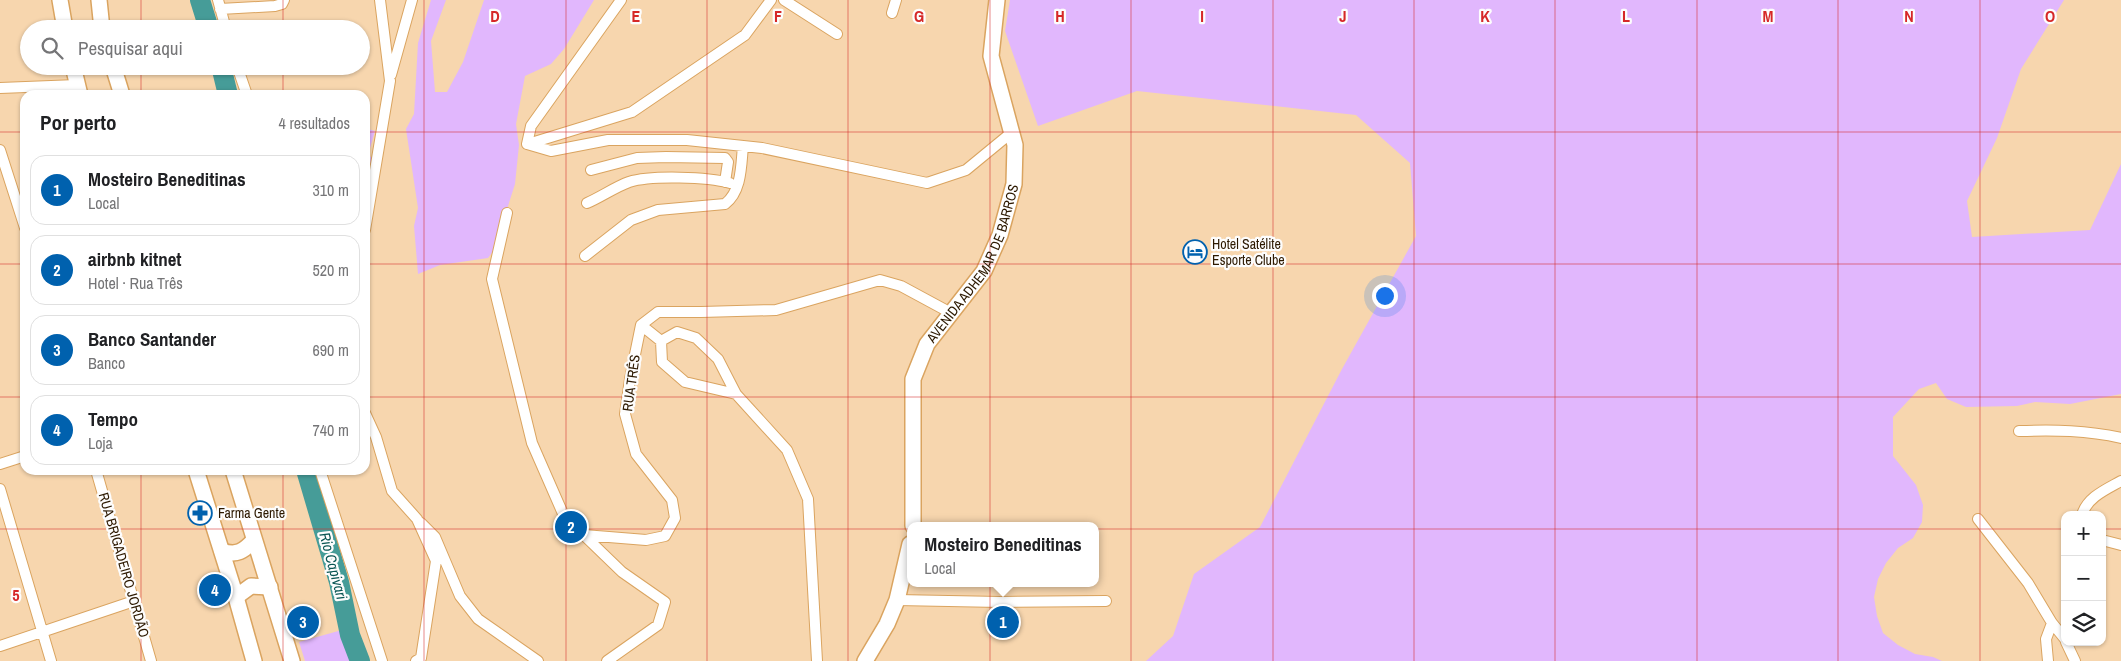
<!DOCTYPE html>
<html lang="pt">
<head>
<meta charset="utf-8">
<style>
	:root { --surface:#fff; --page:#f6f6f6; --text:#202124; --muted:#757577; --line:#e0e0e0; --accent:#0061ae }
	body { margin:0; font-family:"Archivo Narrow",sans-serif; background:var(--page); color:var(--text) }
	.controls { position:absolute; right:15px; bottom:15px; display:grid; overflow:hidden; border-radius:10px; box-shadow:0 1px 4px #0004 }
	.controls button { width:45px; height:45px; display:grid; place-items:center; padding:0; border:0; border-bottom:1px solid var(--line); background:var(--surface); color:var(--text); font:25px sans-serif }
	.you { position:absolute; left:1384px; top:295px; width:18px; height:18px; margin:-12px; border:4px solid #fff; border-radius:50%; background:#1a73e8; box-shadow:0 0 0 8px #1a73e833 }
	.badge { display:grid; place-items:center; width:32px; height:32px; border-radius:50%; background:var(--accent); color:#fff; font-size:16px; font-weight:700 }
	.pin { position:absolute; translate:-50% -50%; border:2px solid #fff; box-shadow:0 1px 5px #0006 }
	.popup { position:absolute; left:907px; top:522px; width:192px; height:65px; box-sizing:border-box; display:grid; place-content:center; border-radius:10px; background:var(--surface); filter:drop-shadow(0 1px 4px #0005); font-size:16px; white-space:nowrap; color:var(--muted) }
	.popup b { font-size:19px; color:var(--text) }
	.popup::after { content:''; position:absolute; left:50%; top:100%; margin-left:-10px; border:10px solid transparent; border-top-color:var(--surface) }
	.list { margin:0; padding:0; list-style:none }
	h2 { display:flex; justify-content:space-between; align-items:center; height:65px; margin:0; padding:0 20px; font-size:21px }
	h2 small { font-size:16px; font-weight:400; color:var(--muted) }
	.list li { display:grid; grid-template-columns:32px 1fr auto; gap:15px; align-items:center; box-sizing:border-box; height:70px; margin:0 10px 10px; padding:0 10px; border:1px solid var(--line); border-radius:15px }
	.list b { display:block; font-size:19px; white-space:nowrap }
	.list p { margin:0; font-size:16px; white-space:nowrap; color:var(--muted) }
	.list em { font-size:16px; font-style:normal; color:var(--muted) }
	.icon { flex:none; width:28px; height:28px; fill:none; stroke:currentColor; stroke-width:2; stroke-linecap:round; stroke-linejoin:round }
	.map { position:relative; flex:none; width:2121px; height:661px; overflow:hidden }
	.search { position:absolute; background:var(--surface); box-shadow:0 1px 4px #0004; left:20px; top:20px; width:350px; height:55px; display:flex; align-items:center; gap:12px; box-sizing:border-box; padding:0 18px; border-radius:28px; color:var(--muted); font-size:19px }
	.panel { position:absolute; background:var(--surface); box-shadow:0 1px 4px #0004; left:20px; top:90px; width:350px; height:385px; border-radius:15px }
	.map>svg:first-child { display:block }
</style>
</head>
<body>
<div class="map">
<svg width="2121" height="661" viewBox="0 0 2121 661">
	<rect width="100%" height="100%" fill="#f7d6ae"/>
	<path fill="#e1b7fd" d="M 431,0 L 446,0 L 431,41 L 435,92 L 447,92 L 463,62 L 484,0 L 594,0 L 564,49 L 551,64 L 525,76 L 516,124 L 519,145 L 515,184 L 494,250 L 488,258 L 440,265 L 418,274 L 414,226 L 418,208 L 406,129 L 414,114 L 418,43 Z
		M 1010,0 L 2064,0 L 2021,69 L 1997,138 L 1967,201 L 1972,237 L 2090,230 L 2121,164 L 2121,394 L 2070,404 L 2035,402 L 2017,406 L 1966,407 L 1947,399 L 1936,383 L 1919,389 L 1893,417 L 1893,456 L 1916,485 L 1923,505 L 1922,522 L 1913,538 L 1898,548 L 1886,563 L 1878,579 L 1874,597 L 1877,616 L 1883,633 L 1898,645 L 1915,654 L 1933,657 L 1942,661 L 1146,661 L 1173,636 L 1194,574 L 1260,527 L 1342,369 L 1416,236 L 1410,163 L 1356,115 L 1137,91 L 1038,126 L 1005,31 Z
		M 365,128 L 375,131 L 368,155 L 375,160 L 365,215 Z
		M 342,630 L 351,661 L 305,661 L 299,642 Z"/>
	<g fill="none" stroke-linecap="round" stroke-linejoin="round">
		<path stroke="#469c98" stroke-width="20" d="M 200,0 L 209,29
			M 221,66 L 228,95
			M 306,470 L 339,582 L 350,635 L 360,661"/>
		<g stroke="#daa460" stroke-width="12">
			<path id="street" d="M 218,0 L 226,29
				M 784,0 L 837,34
				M 220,9 L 275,6 L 282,4 L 284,0
				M 892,13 L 896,0
				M 237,66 L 247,95
				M 391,75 L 412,0
				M 0,88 L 77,85
				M 527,144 L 551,151 L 608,140 L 687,140 L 762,148 L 927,183 L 966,170 L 1011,133
				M 527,144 L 531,126 L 621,0
				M 528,144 L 632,112 L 745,35 L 771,0
				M 0,150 L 25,228
				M 591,170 L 637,158 L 666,157 L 725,158 L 728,162 L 725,182
				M 587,203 C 601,197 615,187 629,182 C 651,175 708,177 730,183
				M 507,213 L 492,279 L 532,443 L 564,516 L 622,572 L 665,602 L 658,625 L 607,661
				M 365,230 L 390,81 L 380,0
				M 585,256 L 631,220 L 658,210 L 725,204 C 742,191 741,165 743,146
				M 641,325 L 661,341 L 662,362 L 685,382 L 736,394
				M 661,341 L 677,332 L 696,338 L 718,359 L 736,394 L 787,450 L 808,499 L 817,661
				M 365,413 L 376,437 L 392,491 L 417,519 L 436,561 L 421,658 L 416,661
				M 2019,431 C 2054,430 2087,430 2121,438
				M 0,464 L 25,456
				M 96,470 L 151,661
				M 320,470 L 382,661
				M 0,489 L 51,661
				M 2082,515 C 2087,497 2107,489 2121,481
				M 1978,519 L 2028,583 L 2052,623 L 2065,639
				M 421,523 L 435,537 L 460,596 L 478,619 L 538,661
				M 584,535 L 646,540 L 665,536 L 675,518 L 672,500 L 636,454 L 625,414 L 630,379 L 641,325 L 658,312 L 701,312 L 776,310 L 880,280 L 901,286 L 951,313
				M 2102,540 L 2121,545
				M 897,600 L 1000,602 L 1106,601
				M 2066,642 L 2075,661
				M 0,646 L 134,601
				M 2048,661 L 2046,639 L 2052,623"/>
		</g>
		<g stroke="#daa460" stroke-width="18">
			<g id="secondary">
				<path d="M 60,0 L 65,29"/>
				<path d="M 99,0 L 102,29"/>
				<path d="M 73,66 L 80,95"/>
				<path d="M 113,66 L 122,95"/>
				<path d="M 196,470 L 236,597 L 254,661"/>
				<path d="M 233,470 L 292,661"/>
				<path id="s1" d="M 913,526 L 913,379 L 927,344 L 984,271 L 1000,235 L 1014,184 L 1015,145 L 991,56 L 997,0"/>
				<path d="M 222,551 C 237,556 244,551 254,540"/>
				<path d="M 236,597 L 251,586 L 270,587"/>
				<path d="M 865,661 L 887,624 L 897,600 L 910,544"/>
			</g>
		</g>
		<use href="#street" stroke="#fff" stroke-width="10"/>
		<use href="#secondary" stroke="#fff" stroke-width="15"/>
	</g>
	<path fill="none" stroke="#d62828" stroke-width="1" stroke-opacity="0.55" d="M 141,0 L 141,29M 283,0 L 283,29M 424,0 L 424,661M 566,0 L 566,661M 707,0 L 707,661M 848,0 L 848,661M 990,0 L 990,661M 1131,0 L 1131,661M 1273,0 L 1273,661M 1414,0 L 1414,661M 1555,0 L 1555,661M 1697,0 L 1697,661M 1838,0 L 1838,661M 1980,0 L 1980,661M 141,66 L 141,95M 283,66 L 283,95M 0,132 L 25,132M 365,132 L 2121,132M 0,264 L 25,264M 365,264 L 2121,264M 0,397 L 25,397M 365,397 L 2121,397M 141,470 L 141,661M 283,470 L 283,661M 0,529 L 2065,529M 2102,529 L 2121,529"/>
	<defs>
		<g id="hotel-ring" transform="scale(1.25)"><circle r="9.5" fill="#fdfdfd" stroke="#0061ae" stroke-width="1.5"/><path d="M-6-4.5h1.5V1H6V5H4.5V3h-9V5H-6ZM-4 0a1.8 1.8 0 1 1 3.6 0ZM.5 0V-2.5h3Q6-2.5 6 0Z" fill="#0061ae"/></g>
		<g id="pharmacy-ring" transform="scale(1.25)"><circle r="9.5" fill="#fdfdfd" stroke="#0061ae" stroke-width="1.5"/><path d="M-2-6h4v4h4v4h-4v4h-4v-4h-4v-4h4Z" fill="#0061ae"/></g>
	</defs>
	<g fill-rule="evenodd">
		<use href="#hotel-ring" x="1195" y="252"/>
		<use href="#pharmacy-ring" x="200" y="513"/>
	</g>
	<g text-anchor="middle" stroke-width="4.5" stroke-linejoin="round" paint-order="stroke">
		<g font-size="14" fill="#2d1900" stroke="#fdfdfd" text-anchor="start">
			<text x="1212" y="249">Hotel Satélite<tspan x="1212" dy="16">Esporte Clube</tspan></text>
			<text x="218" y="518">Farma Gente</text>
		</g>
		<g font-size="14" fill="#2d1900" stroke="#fdfdfd">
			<text dy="5" stroke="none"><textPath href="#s1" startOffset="279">AVENIDA ADHEMAR DE BARROS</textPath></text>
			<text transform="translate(631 383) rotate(-82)" y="5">RUA TRÊS</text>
			<text transform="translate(124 565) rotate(74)" y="5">RUA BRIGADEIRO JORDÃO</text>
		</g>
		<g font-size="15" font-style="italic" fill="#095553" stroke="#fdfdfd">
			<text transform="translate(333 566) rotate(75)" y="5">Rio Capivari</text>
		</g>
	</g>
	<g font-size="16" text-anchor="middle" font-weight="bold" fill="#d62828" stroke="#fdfdfd" stroke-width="4.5" stroke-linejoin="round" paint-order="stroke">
		<text x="495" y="22">D</text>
		<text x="636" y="22">E</text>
		<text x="778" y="22">F</text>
		<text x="919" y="22">G</text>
		<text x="1060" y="22">H</text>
		<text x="1202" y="22">I</text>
		<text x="1343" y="22">J</text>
		<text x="1485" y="22">K</text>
		<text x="1626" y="22">L</text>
		<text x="1768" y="22">M</text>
		<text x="1909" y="22">N</text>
		<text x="2050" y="22">O</text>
		<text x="16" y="601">5</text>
	</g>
</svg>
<div class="controls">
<button>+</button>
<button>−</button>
<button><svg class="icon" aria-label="layers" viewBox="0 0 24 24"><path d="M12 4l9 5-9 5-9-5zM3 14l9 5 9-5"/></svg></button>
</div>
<div class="you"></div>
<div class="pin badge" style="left:1003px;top:622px">1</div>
<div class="popup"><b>Mosteiro Beneditinas</b>Local</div>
<div class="pin badge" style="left:571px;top:527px">2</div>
<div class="pin badge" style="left:303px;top:622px">3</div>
<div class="pin badge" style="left:215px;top:590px">4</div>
<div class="search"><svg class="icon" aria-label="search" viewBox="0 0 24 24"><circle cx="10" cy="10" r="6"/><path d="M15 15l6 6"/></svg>Pesquisar aqui</div>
<section class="panel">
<h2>Por perto<small>4 resultados</small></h2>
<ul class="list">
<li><span class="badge">1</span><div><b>Mosteiro Beneditinas</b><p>Local</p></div><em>310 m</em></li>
<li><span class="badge">2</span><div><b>airbnb kitnet</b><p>Hotel · Rua Três</p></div><em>520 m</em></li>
<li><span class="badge">3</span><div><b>Banco Santander</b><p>Banco</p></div><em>690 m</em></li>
<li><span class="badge">4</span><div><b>Tempo</b><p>Loja</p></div><em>740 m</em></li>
</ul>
</section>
</div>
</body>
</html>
